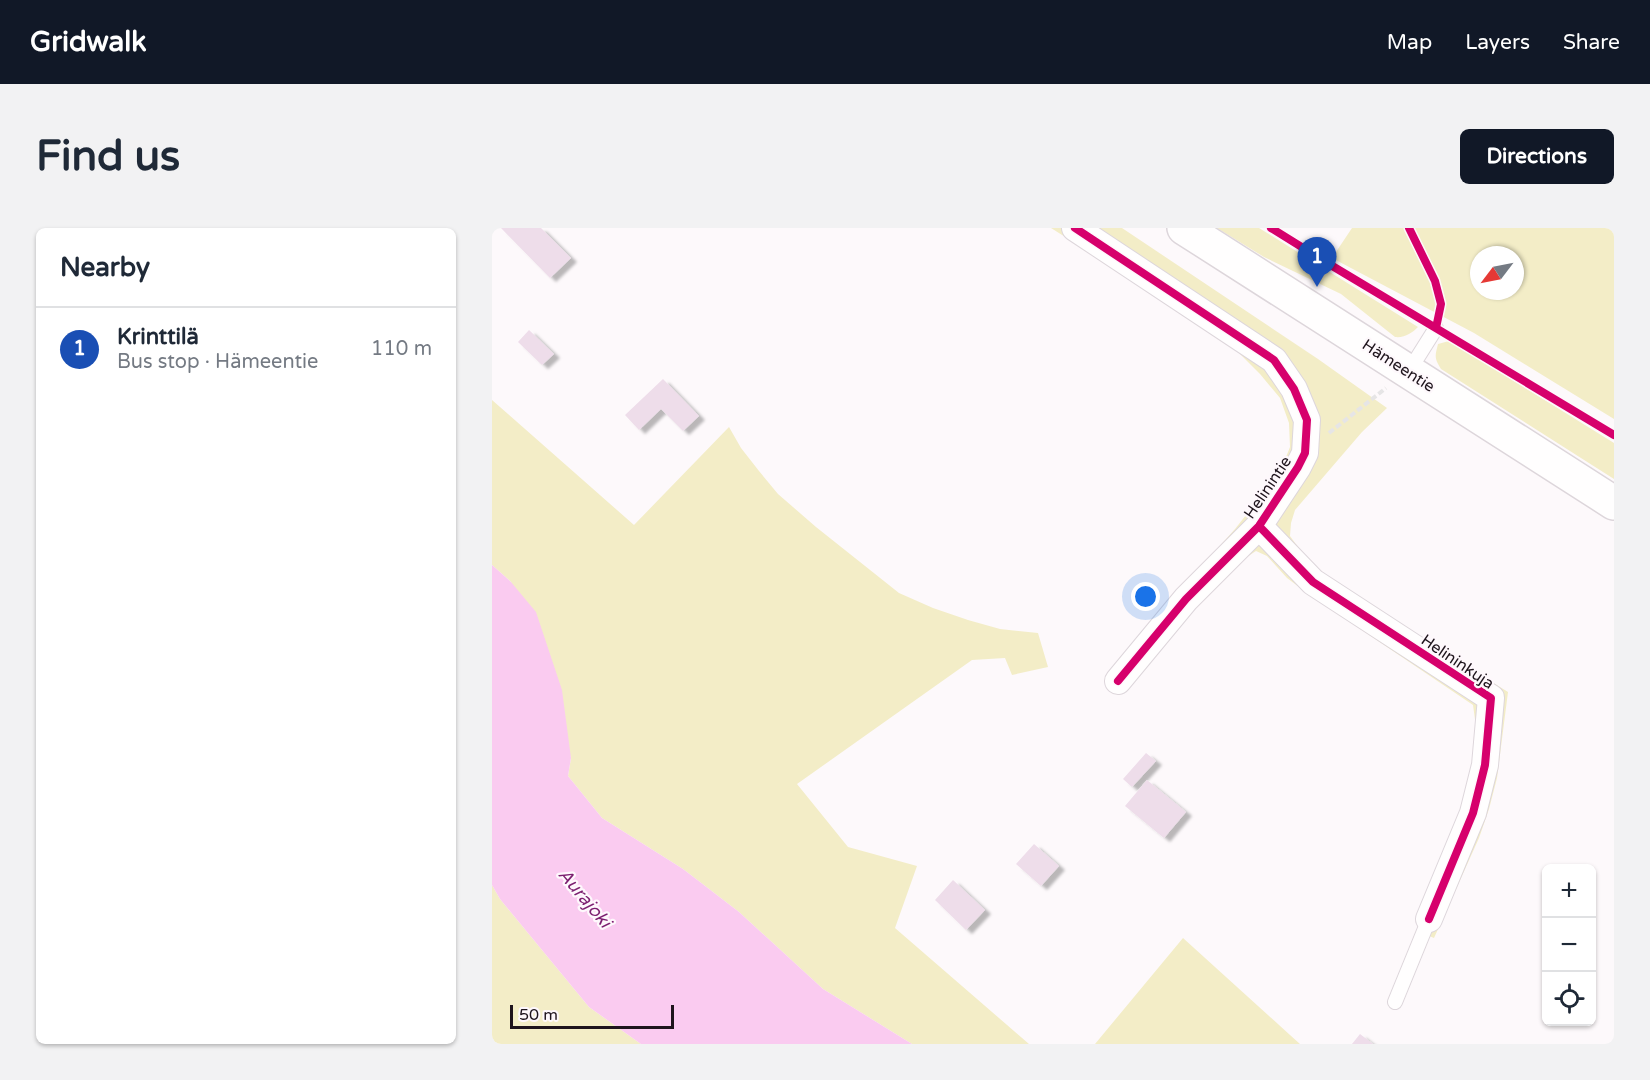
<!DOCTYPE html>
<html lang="en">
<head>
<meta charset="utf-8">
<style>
	:root { --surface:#fff; --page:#f2f2f3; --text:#1f2937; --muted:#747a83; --line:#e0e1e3; --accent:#111827 }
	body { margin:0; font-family:"Varela Round",sans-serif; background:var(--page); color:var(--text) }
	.controls { position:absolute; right:18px; bottom:18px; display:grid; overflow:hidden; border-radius:9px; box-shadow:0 2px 4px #0004 }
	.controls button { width:54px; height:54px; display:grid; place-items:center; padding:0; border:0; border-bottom:2px solid var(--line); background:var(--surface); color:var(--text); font:30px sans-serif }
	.compass { position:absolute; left:978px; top:18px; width:54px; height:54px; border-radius:50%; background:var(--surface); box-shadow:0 2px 4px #0004; rotate:238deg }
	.scale { position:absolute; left:18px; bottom:15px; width:164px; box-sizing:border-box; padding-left:6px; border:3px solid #1e141c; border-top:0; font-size:16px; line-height:21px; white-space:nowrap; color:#1e141c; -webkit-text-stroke:4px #fef8fc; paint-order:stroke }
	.you { position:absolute; left:654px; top:369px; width:21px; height:21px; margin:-15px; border:4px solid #fff; border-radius:50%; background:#1a73e8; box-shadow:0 0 0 9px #1a73e833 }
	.badge { display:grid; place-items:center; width:39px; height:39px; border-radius:50%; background:var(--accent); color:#fff; font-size:20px; font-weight:700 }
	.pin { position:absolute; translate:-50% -50px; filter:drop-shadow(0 2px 3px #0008) }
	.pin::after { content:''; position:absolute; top:32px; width:21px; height:18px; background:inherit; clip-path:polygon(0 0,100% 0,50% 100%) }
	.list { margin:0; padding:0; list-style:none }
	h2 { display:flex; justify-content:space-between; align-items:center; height:78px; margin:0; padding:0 24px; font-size:26px }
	h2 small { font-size:20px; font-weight:400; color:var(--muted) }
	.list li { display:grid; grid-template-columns:39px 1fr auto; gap:18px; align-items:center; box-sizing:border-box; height:84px; padding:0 24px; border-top:2px solid var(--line) }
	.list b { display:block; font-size:22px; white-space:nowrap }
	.list p { margin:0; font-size:20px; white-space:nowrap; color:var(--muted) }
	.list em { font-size:20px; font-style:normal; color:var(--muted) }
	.icon { flex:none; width:33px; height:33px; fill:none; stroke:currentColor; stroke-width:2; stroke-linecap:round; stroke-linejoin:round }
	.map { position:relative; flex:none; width:1122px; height:816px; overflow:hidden; border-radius:9px }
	header { display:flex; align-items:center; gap:36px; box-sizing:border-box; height:84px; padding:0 30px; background:var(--accent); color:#fff }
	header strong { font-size:28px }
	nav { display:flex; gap:33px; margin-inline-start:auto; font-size:21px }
	.intro { display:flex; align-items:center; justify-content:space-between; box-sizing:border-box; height:144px; padding:0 36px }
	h1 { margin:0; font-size:42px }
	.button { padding:15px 27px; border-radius:9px; background:var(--accent); color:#fff; font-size:21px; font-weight:700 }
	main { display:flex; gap:36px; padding:0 36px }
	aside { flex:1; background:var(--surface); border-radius:9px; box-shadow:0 2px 4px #0004 }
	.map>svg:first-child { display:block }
</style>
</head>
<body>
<header>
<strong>Gridwalk</strong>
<nav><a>Map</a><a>Layers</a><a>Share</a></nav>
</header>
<div class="intro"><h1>Find us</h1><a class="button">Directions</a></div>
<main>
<aside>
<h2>Nearby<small></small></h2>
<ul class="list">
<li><span class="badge" style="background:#1a4fb4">1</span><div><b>Krinttilä</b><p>Bus stop · Hämeentie</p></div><em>110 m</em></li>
</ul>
</aside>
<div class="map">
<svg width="1122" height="816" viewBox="0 0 1122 816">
	<defs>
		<filter id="shadow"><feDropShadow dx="6" dy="4" stdDeviation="1.5" flood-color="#0004"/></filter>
	</defs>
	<rect width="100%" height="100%" fill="#fdf9fb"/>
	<path fill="#f3edc7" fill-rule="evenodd" d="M 559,0 L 630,0 L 826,131 L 895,180 L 870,204 L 803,282 L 799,295 L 798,308 C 826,349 868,372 909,397 C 944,419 980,442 1016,464 L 1005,550 L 997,581 L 987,610 L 942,710 L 925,703 L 972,588 L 987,520 L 981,477 L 815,365 L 795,350 L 775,328 L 764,323 L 738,340 L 639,446 L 625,433 L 743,301 L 788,244 L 798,219 L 797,195 L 788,170 L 768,146 L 746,124 L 703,91 Z
		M 725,0 L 767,0 L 926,99 C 920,105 913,110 903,109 L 849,66 L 772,29 Z
		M 860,0 L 1122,0 L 1122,191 L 982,105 L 840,30 ZM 987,27 L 1023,27 L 1023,63 L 987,63 Z
		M 957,113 L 1122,215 L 1122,251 L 949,141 C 942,130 943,128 946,116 Z
		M 0,172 L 142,297 L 237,199 L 249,220 L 267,243 L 286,266 L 324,299 L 407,365 L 441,380 L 476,392 L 508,401 L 546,405 L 556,439 L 520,447 L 513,430 L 480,432 L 305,556 L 356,619 L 425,638 L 403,700 L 537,816 L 420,816 L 331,761 L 247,684 L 191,641 L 110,590 L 76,548 L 79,530 L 19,354 L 0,337 Z
		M 0,657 L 8,671 L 97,779 L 149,816 L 0,816 Z
		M 691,710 L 798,807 L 808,816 L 603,816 Z"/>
	<path fill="#facbf0" d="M 0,337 L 19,354 L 44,384 L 70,462 L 79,530 L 76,548 L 110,590 L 191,641 L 247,684 L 331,761 L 420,816 L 149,816 L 97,779 L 8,671 L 0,657 Z"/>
	<path fill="#eeddea" filter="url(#shadow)" d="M 9,0 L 49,0 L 79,30 L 58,50 Z
		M 37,102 L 62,126 L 50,137 L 26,114 Z
		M 171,151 L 207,188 L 191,203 L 169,181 L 147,202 L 133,187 Z
		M 654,525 L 664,533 L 640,559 L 631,551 Z
		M 655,552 L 694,584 L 672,610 L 633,578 Z
		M 542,616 L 567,638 L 549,658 L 524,636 Z
		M 461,652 L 493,682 L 474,702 L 443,672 Z
		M 868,806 L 881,816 L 860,816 Z"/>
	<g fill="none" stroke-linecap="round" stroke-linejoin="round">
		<g stroke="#ddd6db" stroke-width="16">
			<path id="lane" d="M 917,143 L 944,100
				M 903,774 L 937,691"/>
		</g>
		<g stroke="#ddd6db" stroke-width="28">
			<path id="street" d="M 583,0 L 782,132 L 802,161 L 815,192 L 813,225 L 806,239 L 767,298 L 694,371 L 626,453
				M 767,298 L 821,354 L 999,470 L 993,537 L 981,585 L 937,691"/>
		</g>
		<g stroke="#ddd6db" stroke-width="36">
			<path id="highway" d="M 692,0 L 1122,275"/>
		</g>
		<path stroke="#e6e5e6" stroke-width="4" stroke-dasharray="6 3" stroke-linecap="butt" d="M 837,205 L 894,160"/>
		<use href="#lane" stroke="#fffefe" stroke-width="14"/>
		<use href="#street" stroke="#fffefe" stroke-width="26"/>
		<use href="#highway" stroke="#fffefe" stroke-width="33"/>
		<g stroke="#fef8fc" stroke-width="11">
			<path id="cycleway" d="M 583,0 L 782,132 L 802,161 L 815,192 L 813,225 L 806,239 L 767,298 L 694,371 L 626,453
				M 779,0 L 837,36 L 1122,207
				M 917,0 L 943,53 L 949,76 L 944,100
				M 767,298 L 821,354 L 999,470 L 993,537 L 981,585 L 937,691"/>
		</g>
		<use href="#cycleway" stroke="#d6006c" stroke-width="8"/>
	</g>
	<g text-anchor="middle" stroke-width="4.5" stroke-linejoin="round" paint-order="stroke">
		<g font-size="16" fill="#1e141c" stroke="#fef8fc">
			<text transform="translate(907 137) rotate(33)" y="6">Hämeentie</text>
			<text transform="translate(775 259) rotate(-56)" y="6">Helinintie</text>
			<text transform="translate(966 433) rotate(34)" y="6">Helininkuja</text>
		</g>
		<g font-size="18" font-style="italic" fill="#7c1f70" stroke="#fef8fc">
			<text transform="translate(93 670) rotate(50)" y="6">Aurajoki</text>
		</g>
	</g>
</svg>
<div class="controls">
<button>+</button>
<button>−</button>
<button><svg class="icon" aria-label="locate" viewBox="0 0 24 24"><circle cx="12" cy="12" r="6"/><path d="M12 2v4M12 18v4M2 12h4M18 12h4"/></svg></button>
</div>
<svg class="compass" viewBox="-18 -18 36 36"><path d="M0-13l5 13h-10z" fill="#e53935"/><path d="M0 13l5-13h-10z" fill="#747a83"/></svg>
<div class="scale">50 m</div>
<div class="you"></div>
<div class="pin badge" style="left:825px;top:59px;background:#1a4fb4">1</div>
</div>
</main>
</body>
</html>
